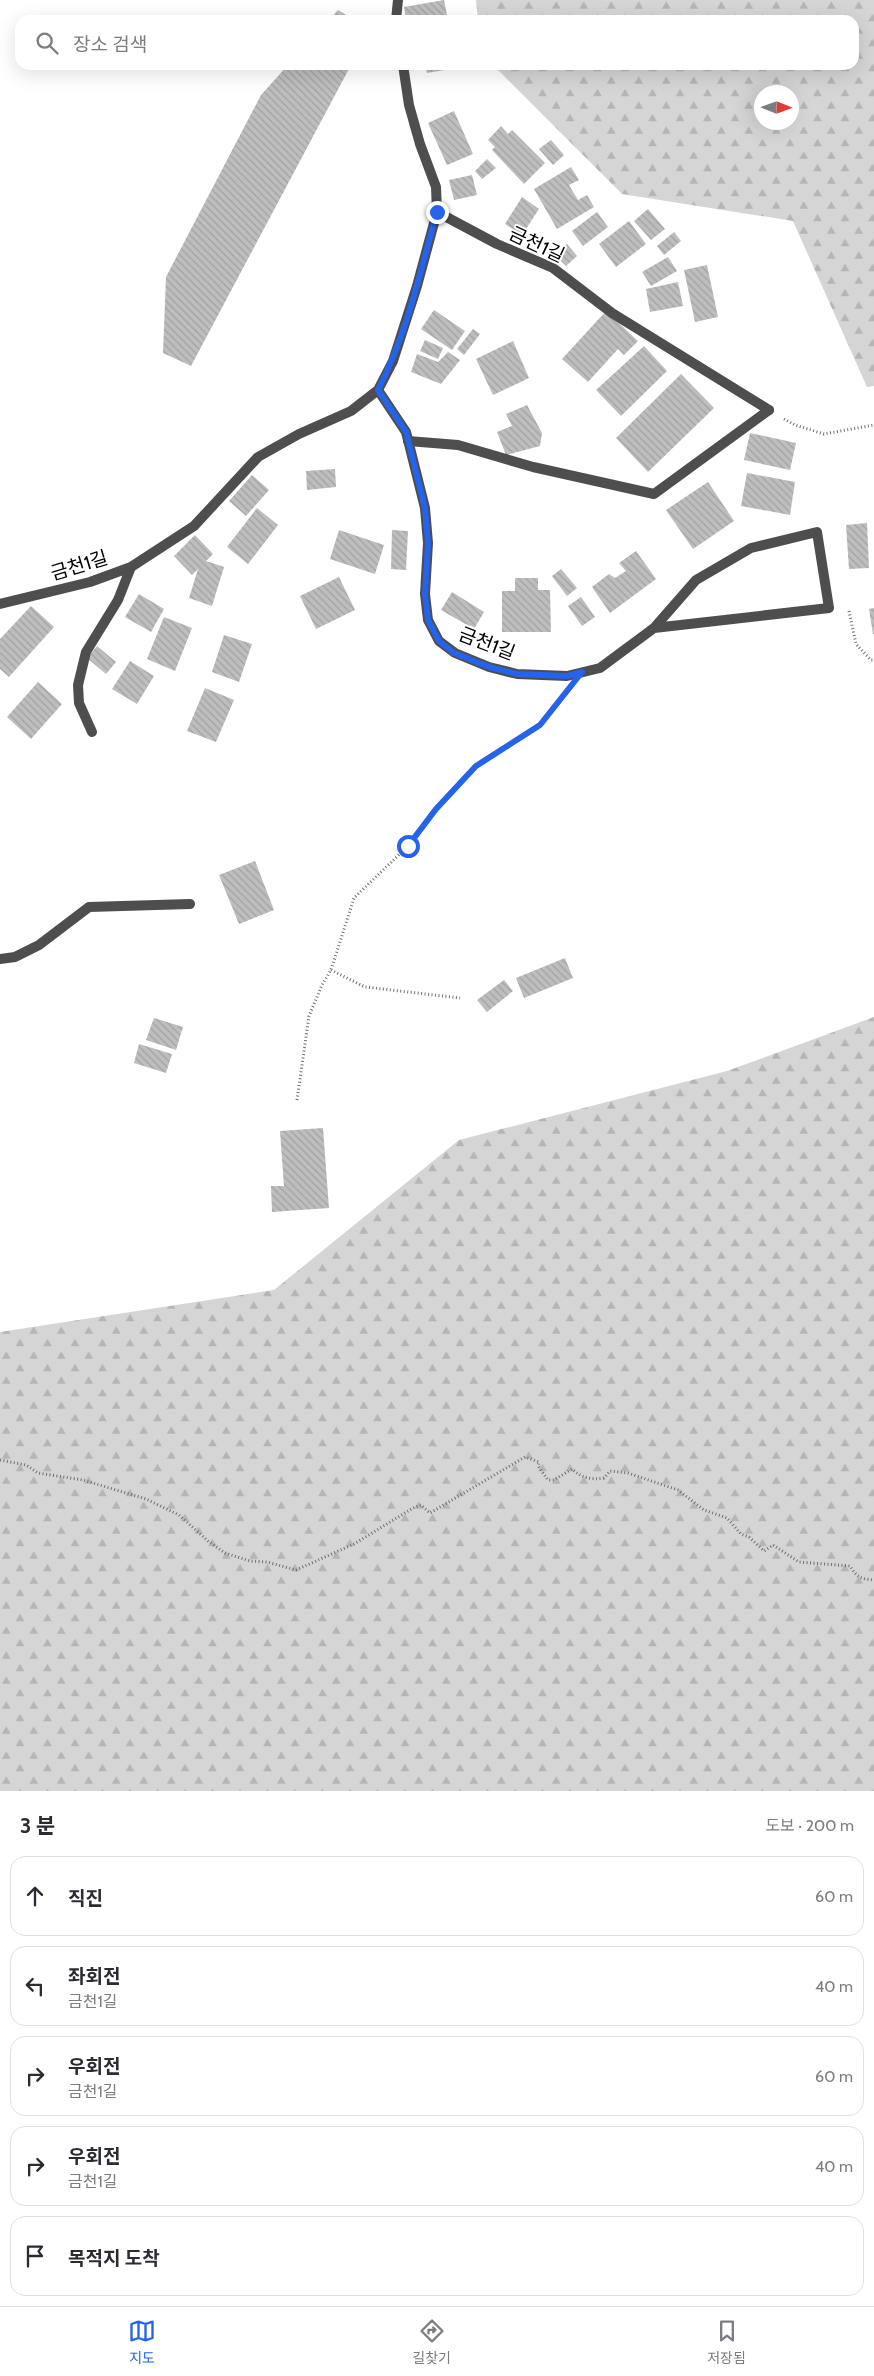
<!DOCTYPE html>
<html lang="ko">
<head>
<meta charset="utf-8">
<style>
	:root { --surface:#fff; --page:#f7f7f7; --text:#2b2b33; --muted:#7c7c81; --line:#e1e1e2; --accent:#2563eb }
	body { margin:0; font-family:Cabin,"Noto Sans KR",sans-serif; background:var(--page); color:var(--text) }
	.compass { position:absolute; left:754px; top:85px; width:45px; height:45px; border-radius:50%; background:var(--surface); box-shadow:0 5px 20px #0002; rotate:91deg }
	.stop { position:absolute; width:15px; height:15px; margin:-11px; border:4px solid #2563eb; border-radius:50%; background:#fff }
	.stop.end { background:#2563eb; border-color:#fff; box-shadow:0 1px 5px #0008 }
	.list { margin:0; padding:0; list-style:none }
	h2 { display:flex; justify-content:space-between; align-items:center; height:65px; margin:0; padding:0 20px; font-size:21px }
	h2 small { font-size:16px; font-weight:400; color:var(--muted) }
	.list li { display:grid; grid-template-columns:32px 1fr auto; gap:15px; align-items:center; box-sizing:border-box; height:80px; margin:0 10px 10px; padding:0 10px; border:1px solid var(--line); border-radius:15px }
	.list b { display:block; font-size:19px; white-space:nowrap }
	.list p { margin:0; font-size:16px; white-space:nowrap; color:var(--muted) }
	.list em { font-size:16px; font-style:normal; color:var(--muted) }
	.icon { flex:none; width:28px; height:28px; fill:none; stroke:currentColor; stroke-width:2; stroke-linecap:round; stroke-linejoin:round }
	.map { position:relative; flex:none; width:874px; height:1791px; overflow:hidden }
	.search { position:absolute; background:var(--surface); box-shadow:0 5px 20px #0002; left:15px; right:15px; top:15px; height:55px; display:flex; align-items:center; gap:12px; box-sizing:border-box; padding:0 18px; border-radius:15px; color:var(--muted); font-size:19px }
	.sheet { height:515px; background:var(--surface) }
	nav { display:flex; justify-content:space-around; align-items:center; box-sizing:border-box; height:70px; border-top:1px solid var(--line); background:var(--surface); font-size:14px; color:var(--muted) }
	nav a { display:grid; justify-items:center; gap:2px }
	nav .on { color:var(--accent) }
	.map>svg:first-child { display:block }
</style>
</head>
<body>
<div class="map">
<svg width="874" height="1791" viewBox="0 0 874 1791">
	<defs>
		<pattern id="forest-firs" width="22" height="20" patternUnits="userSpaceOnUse" patternTransform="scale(1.25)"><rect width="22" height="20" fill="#d5d5d5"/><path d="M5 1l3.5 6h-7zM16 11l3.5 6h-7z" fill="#b5b5b5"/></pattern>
		<pattern id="building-back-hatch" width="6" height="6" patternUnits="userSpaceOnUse" patternTransform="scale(1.25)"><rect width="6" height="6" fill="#bebebe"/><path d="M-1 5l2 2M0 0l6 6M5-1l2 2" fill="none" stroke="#a2a2a2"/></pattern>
	</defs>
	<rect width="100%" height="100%" fill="#fff"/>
	<path fill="url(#forest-firs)" fill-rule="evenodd" d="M 476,0 L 874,0 L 874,386 L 867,387 L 793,221 L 622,194 L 493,65 L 854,65 L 854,20 L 478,20 ZM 762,92 L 792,92 L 792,122 L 762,122 Z
		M 874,1017 L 874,1791 L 0,1791 L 0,1332 L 274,1290 L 459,1140 L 727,1071 Z"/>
	<path fill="url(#building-back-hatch)" d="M 444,0 L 448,20 L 406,20 L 404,7 Z
		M 338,10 L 354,20 L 329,20 Z
		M 288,65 L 351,65 L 191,366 L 163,353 L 166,277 L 261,95 Z
		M 425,65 L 456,65 L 456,68 L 427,73 Z
		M 454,111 L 473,154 L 447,165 L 428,123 Z
		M 501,126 L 508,134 L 512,130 L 545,163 L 524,184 L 492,150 L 495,147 L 488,140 Z
		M 551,140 L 564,155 L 553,165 L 539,149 Z
		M 487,159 L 496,168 L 482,179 L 475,171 Z
		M 571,167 L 579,180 L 569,185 L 578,200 L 587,195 L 594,207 L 557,229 L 534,189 Z
		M 472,175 L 477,195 L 454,200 L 449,180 Z
		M 522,197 L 539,209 L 522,235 L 505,224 Z
		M 648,209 L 665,229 L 651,240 L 634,221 Z
		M 597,212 L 608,227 L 583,246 L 572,231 Z
		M 629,221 L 646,244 L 616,267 L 599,244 Z
		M 674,232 L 681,241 L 664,255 L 657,246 Z
		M 567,244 L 577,256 L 566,266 L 555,255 Z
		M 668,257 L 677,271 L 651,286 L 642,272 Z
		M 707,265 L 718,317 L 695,322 L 684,270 Z
		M 678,282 L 683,306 L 650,312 L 646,289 Z
		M 434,310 L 465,331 L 452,350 L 421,329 Z
		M 606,311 L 638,341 L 624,355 L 618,349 L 588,382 L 562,359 Z
		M 473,329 L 480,334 L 464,355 L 457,349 Z
		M 425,340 L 443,348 L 438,359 L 420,351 Z
		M 513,341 L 529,378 L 493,395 L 476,359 Z
		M 644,346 L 667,371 L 621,416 L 596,390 Z
		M 448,352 L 460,360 L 441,384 L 411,372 L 417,354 L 438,362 Z
		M 681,374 L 714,408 L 648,472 L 616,438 Z
		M 527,405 L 542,433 L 540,446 L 506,455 L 497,432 L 512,426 L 506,414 Z
		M 750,433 L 796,443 L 790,470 L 744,460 Z
		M 335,469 L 336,487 L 307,490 L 306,471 Z
		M 747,473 L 795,482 L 790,515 L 741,506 Z
		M 252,475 L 269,490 L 246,516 L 229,501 Z
		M 708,482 L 734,521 L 693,549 L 666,510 Z
		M 257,508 L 278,525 L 248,564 L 227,547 Z
		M 867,523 L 869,568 L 849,569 L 846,525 Z
		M 339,530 L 384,545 L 375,574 L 330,559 Z
		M 392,530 L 408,531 L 406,570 L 391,569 Z
		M 195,535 L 213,554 L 206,561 L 224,567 L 212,606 L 189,598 L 198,569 L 192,575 L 174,556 Z
		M 636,551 L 656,579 L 610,613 L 592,587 L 609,574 L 615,578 L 626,571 L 619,563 Z
		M 561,569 L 577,588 L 567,596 L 552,576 Z
		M 339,577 L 355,610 L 316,629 L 300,596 Z
		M 515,578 L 538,578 L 538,590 L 550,590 L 551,632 L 502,632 L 502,591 L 515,591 Z
		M 452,592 L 484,612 L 474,629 L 441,610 Z
		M 139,594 L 164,609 L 151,632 L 125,617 Z
		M 581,597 L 595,617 L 582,626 L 568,606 Z
		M 31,606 L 54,627 L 9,677 L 0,669 L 0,639 Z
		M 874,608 L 874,634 L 873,634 L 869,609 Z
		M 164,617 L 192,628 L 175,671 L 147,659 Z
		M 224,635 L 252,644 L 239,682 L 212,672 Z
		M 97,646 L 116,662 L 106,674 L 87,658 Z
		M 130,661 L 154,676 L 137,704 L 112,689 Z
		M 38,682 L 62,704 L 31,739 L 7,717 Z
		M 205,688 L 234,700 L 216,742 L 187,731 Z
		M 255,861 L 274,910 L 239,924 L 219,875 Z
		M 565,958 L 573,978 L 524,998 L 516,978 Z
		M 504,980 L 513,991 L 487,1012 L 477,1000 Z
		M 154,1018 L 183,1027 L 176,1050 L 146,1040 Z
		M 139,1044 L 172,1054 L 166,1073 L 134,1063 Z
		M 323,1128 L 329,1208 L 272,1212 L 271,1186 L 284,1186 L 280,1131 Z"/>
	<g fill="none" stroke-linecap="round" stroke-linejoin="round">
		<path stroke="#707070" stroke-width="3" stroke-dasharray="1 2.5" stroke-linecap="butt" d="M 784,419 L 795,425 L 824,434 L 874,425
			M 849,611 L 856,644 L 871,660 L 874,660
			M 331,970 L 365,987 L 460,998
			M 297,1100 L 309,1016 L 322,985 L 331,970 L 354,898 L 408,846 L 435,809 L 475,766 L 540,725 L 564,695
			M 0,1460 L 26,1465 L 38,1473 L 83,1480 L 146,1499 L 179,1515 L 208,1541 L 225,1553 L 250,1561 L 267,1562 L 296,1570 L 354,1544 L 413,1508 L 421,1505 L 430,1513 L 525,1457 L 539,1462 L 538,1466 L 548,1480 L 554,1480 L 572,1469 C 582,1478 591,1480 604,1478 L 610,1471 L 628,1473 L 678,1490 L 704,1510 L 727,1518 L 741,1534 L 749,1537 L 764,1551 L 773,1545 L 799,1562 L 850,1566 C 857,1577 860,1579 874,1580"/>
		<path stroke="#4e4e4e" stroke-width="10" d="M 408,441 L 458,445 L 533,467 L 654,494 L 769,410"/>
		<path stroke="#4e4e4e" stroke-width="10" d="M 396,20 L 398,0
			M 437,212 L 497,244 L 553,268 L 612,313 L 769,410
			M 378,390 L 406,432 L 425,508 L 428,543 L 425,594 L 428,620 L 439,641 L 455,653 L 489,667 L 517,674 L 567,676 L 600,668 L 654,628 L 696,580 L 751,548 L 817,532 L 829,608 L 654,628
			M 0,604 L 90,582 L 131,567 L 194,526 L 258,457 L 299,434 L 351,411 L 378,390 L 393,361 L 417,286 L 437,212 L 436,187 L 420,144 L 409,105 L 403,65
			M 92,732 L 79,703 L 78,685 L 86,652 L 118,600 L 131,567
			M 0,959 L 15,957 L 39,945 L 89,907 L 190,904"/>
	</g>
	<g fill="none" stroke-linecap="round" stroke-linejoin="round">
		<path stroke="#2563eb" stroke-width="6" d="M 408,846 L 436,809 L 476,766 L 540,725 L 582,672 L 567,676 L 517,674 L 489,667 L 454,653 L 439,641 L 428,620 L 425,594 L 428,543 L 425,508 L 406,432 L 378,390 C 407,334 420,272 437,212"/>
	</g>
	<g text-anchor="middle" stroke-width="4" stroke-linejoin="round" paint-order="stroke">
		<g font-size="19" fill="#000" stroke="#fff">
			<text transform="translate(537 244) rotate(25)" y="7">금천1길</text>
			<text transform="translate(79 565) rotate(-17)" y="7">금천1길</text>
			<text transform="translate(487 643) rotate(21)" y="7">금천1길</text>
		</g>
	</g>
</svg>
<svg class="compass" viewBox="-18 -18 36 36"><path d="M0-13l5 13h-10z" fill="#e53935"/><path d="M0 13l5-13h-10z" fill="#7c7c81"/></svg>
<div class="stop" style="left:408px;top:846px"></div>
<div class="stop end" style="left:437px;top:212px"></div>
<div class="search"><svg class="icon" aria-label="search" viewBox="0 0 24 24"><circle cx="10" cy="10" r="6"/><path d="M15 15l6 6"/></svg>장소 검색</div>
</div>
<section class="sheet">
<h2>3 분<small>도보 · 200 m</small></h2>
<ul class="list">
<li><svg class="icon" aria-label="ahead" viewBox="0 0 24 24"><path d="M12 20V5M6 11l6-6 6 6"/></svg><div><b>직진</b></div><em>60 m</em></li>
<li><svg class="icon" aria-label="left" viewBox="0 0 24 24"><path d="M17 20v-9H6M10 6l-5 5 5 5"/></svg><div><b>좌회전</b><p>금천1길</p></div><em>40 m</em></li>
<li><svg class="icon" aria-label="right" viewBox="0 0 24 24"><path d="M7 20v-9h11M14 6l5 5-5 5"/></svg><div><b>우회전</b><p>금천1길</p></div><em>60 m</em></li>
<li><svg class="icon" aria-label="right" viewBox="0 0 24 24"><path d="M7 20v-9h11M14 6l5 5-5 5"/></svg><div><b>우회전</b><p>금천1길</p></div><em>40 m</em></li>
<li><svg class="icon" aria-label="arrive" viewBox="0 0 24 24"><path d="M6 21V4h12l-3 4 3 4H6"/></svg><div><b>목적지 도착</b></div></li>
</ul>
</section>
<nav>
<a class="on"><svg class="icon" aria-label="map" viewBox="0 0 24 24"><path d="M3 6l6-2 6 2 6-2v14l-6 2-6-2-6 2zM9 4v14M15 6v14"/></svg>지도</a>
<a><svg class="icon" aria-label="directions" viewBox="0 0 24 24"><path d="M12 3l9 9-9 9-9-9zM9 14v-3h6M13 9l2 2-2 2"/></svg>길찾기</a>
<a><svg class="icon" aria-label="saved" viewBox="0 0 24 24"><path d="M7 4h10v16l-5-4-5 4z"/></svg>저장됨</a>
</nav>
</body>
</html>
